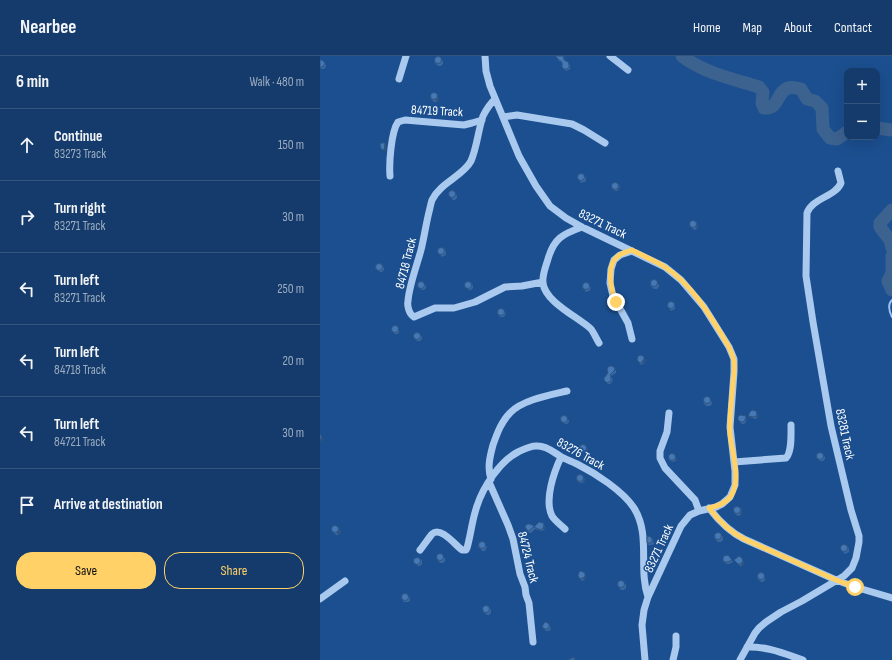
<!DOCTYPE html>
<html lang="en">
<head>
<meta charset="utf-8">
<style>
	:root { --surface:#143b6b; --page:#214673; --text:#f1f3f6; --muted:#9dadc1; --line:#33557e; --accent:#ffd166 }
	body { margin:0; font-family:"Sofia Sans Condensed",sans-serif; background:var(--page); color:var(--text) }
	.controls { position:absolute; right:12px; top:12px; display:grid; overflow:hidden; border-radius:8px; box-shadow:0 4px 16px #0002 }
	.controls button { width:36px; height:36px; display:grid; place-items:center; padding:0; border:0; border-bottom:1px solid var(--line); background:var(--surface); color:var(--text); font:20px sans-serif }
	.stop { position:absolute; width:12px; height:12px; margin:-9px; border:3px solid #ffd166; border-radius:50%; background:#fff }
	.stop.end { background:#ffd166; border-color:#fff; box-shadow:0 1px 4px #0008 }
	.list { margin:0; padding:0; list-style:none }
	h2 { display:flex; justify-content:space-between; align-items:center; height:52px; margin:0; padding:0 16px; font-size:17px }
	h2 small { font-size:13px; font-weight:400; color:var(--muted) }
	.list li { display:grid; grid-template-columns:26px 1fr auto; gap:12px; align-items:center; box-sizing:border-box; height:72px; padding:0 16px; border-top:1px solid var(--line) }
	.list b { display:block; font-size:15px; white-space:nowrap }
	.list p { margin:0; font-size:13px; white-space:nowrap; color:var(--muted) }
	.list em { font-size:13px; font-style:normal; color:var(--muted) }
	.actions { display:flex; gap:8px; padding:12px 16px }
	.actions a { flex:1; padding:9px 0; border:1px solid var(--accent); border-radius:16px; text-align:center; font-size:14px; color:var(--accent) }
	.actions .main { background:var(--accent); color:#111 }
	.icon { flex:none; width:22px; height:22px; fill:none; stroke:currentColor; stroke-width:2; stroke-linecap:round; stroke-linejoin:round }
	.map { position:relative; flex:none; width:572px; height:604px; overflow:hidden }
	header { display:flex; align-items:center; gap:24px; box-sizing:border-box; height:56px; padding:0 20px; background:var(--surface); border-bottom:1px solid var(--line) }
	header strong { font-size:19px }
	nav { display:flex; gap:22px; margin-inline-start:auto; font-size:14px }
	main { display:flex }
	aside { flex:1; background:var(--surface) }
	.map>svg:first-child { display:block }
</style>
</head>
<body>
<header>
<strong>Nearbee</strong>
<nav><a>Home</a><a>Map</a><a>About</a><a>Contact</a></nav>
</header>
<main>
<aside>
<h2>6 min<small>Walk · 480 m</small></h2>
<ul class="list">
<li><svg class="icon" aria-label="ahead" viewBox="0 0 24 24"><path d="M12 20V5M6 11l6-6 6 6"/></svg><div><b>Continue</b><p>83273 Track</p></div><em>150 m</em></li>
<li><svg class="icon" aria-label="right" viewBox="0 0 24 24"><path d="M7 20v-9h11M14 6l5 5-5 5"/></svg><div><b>Turn right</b><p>83271 Track</p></div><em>30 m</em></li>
<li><svg class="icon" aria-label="left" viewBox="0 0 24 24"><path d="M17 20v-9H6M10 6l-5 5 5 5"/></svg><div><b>Turn left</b><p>83271 Track</p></div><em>250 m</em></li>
<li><svg class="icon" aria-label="left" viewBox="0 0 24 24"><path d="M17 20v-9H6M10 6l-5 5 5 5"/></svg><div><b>Turn left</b><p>84718 Track</p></div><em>20 m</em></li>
<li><svg class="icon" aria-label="left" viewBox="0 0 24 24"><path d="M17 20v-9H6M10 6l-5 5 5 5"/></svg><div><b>Turn left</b><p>84721 Track</p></div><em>30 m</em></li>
<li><svg class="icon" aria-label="arrive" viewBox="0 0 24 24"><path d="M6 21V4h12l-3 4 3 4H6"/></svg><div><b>Arrive at destination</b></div></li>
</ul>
<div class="actions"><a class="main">Save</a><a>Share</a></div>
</aside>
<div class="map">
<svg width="572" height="604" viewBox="0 0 572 604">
	<rect width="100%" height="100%" fill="#1b4f8f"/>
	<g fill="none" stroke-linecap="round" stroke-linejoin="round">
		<path stroke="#9cc4f0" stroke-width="2" d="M 572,244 C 567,249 569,255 572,261"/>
		<path stroke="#3c6290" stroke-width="13" d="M 362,0 C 384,17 413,23 439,31 L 443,36 L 442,47 L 444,52 C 460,53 456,36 468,32 C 472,31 477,32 481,33 L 487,43 L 495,45 L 502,52 L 503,73 L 510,82 L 517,83 L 527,76
			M 557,72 L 572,74
			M 572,154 L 560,167 L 560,171 L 570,184 L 572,192
			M 572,200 L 572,217 L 568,225 L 572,234"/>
		<path stroke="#a9c9ee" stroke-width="7" d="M 165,0 L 166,15 L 170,30 L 199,100 L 216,130 L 230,150 L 246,162 L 262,171 L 345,211 L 361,224 L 384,251 L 409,291 L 414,303 L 414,316 L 410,371 L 415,415 L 415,429 L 410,441 L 402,448 L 396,451 L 379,455 L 370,459 L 361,470 L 328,541 L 324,554 L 322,569 L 325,604
			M 290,0 L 308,14
			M 79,23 L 86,0
			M 175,43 C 170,48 166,54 163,60 C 158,75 157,91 151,105 C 143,120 120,127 112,144 C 111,147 110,152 109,156 C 106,168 104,182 101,194 C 97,209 89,230 88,245 C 87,250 89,258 94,261 L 115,252 L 134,252 L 155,246 L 185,231 L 202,230 L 223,226
			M 183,61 L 197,59 L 252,68 L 264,74 L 285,87
			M 70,120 C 69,108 71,76 78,66 L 85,64 L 144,69 L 152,67 L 162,64
			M 262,171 C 243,178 234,182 228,203 C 226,210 222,219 223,227 C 225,246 258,261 271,273 C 274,277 276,282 279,287
			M 312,283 L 308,267 L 293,240 L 290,227 L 291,213 L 294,204 L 300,199 L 312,195
			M 349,357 L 347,376 L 340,395 L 340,402 L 345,412 L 375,444 L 379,455
			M 241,401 C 234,416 224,444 232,460 C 235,465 241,469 245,473
			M 414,406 L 466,402 C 472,396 471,379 471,369
			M 171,423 C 167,412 170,400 173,389 C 177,378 181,366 190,357 C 202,344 230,339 247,335
			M 169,426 L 188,469 L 193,483 L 200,518 L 205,531 L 206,539 L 209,547 L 213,586
			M 389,452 C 399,465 410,476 424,483 L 516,524 L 535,531 L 572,542
			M 100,494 C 104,489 108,483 112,478 C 121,470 135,489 142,494 L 146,494 L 147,492 C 151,478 152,464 157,450 C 163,431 180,405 198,396 C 204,393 211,389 218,390 C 227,390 233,396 240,400 C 245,403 251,405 257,408 C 275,417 303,435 314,452 C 331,479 318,512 328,541
			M 0,543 L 25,525
			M 427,591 C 446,590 465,598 483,604
			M 353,604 L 356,591 L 356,580
			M 420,604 L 435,577 L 439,572 L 446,566 L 461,556 L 482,545 L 524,520 L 532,512 L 536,502 L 539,486 L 539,480 L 531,454 L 511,370 L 493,266 L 486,220 L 487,157 C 492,142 515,141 521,127 L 518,115"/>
	</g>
	<path fill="#3a679d" d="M 236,0 L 244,0 L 245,5 L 248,6 L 250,10 L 250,13 L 246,15 L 242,11 L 242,7 L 239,5 L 236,1 Z
		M 0,4 L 5,7 L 6,9 L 6,11 L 4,13 L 2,13 L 0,12 Z
		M 123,5 L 123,8 L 121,10 L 118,10 L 114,6 Z
		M 117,38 L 119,43 L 117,46 L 114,46 L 110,42 Z
		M 263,118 L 266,122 L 266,125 L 264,126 L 261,127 L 258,122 Z
		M 299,128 L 300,132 L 298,135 L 295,135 L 292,131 Z
		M 135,136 L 137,140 L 137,142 L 135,144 L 133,144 L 129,140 Z
		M 376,165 L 378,169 L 377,173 L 374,174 L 370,170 Z
		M 124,192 L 126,196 L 126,199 L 122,201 L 118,196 Z
		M 62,208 L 64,212 L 64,214 L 62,216 L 60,216 L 55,212 Z
		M 336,225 L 339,229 L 339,231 L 337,233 L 334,233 L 330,229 Z
		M 151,226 L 153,230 L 153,232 L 151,234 L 149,234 L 145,230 Z
		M 106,229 L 106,232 L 104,234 L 102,234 L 98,231 Z
		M 262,231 L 271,231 L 270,234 L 269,235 L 266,236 Z
		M 353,246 L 355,250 L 355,253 L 351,255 L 347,250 Z
		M 183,253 L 186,257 L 184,261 L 180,261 L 177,257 Z
		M 79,273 L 79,276 L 78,278 L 75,278 L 71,274 Z
		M 99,277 L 102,281 L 102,283 L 100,285 L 97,285 L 93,281 Z
		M 325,303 L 326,305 L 323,308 L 321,309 L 317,304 Z
		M 296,314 L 296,317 L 291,320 L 293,324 L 292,326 L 290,328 L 288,328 L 284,324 L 288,317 Z
		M 390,342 L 391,344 L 392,348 L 390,350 L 386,350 L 383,346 Z
		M 437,357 L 438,360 L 437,362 L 435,363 L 430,361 L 428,360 Z
		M 427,362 L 426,366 L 424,368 L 422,368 L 418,364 Z
		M 241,364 L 249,364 L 249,366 L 247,368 L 245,368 Z
		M 266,390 L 268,394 L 267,396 L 264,397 L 261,396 L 260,394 Z
		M 502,397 L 505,401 L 505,403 L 503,405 L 500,405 L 496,401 Z
		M 356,401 L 357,403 L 356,405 L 352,406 L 349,403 Z
		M 262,419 L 265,423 L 264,426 L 261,427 L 258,426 L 257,424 Z
		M 420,451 L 422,455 L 421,459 L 418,460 L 414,457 Z
		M 223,467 L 225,471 L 224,474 L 222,475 L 215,473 L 211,477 L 208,476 L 205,471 L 215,470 Z
		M 19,472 L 21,476 L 18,479 L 16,479 L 12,475 Z
		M 400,477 L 403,481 L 403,484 L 401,486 L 398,486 L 394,482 Z
		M 332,482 L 333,484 L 334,488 L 332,489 L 328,489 L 327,487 Z
		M 527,489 L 529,493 L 529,496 L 525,498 L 521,494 Z
		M 158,490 L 167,490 L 166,493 L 165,495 L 162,495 Z
		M 116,502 L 125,502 L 125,505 L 123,507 L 120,507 Z
		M 422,502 L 424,507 L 422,510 L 420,510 L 414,504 Z
		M 101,503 L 102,505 L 102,508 L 100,510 L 98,510 L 95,507 Z
		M 412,504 L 413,506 L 409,508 L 407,508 L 403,505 Z
		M 266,519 L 266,521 L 264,524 L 262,525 L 258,520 Z
		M 445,520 L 445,524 L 443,526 L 441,526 L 437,522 Z
		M 306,528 L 306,532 L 304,534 L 301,534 L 298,530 Z
		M 87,538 L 90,542 L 90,545 L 88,546 L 84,546 L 81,542 Z
		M 171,553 L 171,557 L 169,559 L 167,559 L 163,556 Z
		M 229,568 L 230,570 L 231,573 L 229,575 L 226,575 L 222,571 Z"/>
	<path fill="#305480" d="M 117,38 L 119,43 L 117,46 L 115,44 Z
		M 65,87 L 66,89 L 66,96 L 64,94 Z
		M 299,128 L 300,132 L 298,135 L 297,133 Z
		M 377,167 L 378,169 L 377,173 L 376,171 Z
		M 324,301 L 326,305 L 323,308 L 322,306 Z
		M 436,355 L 438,360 L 437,362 L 436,360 Z
		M 426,360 L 427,362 L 426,366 L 425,364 Z
		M 2,381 L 3,383 L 2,386 L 0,384 Z
		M 266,390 L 268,394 L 267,396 L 265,394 Z
		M 355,399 L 357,403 L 356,405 L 354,403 Z
		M 263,421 L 265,423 L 264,426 L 262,424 Z
		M 421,454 L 422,455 L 421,459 L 420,457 Z
		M 224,469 L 225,471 L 224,474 L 223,472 Z
		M 19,472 L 21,476 L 18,479 L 17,477 Z
		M 422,502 L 424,507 L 422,510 L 421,508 Z
		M 265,517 L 266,521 L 264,524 L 263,522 Z"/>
	<path fill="#4478b7" stroke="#305480" d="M 236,0 L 243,0 L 244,4 L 248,6 L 249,8 L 249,11 L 247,13 L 244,13 L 242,11 L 242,6 L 238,3 L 236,1 Z
		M114.5 4a3.5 3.5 0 1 1 7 0a3.5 3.5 0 1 1-7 0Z
		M 0,4 L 2,4 L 5,7 L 3,11 L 0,11 Z
		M110.5 40a3.5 3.5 0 1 1 7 0a3.5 3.5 0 1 1-7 0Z
		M 61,87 L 65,87 L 64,94 L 63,94 L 61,93 L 60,89 Z
		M257.5 121a3.5 3.5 0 1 1 7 0a3.5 3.5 0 1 1-7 0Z
		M291.5 130a3.5 3.5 0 1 1 7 0a3.5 3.5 0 1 1-7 0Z
		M128.5 138a3.5 3.5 0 1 1 7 0a3.5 3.5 0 1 1-7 0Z
		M369.5 168a3.5 3.5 0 1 1 7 0a3.5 3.5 0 1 1-7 0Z
		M117.5 195a3.5 3.5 0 1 1 7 0a3.5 3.5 0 1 1-7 0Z
		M55.5 211a3.5 3.5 0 1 1 7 0a3.5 3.5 0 1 1-7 0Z
		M330.5 227a3.5 3.5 0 1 1 7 0a3.5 3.5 0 1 1-7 0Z
		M144.5 229a3.5 3.5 0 1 1 7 0a3.5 3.5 0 1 1-7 0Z
		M97.5 229a3.5 3.5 0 1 1 7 0a3.5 3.5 0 1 1-7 0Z
		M262.5 230a3.5 3.5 0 1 1 7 0a3.5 3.5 0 1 1-7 0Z
		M347.5 249a3.5 3.5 0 1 1 7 0a3.5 3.5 0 1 1-7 0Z
		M177.5 256a3.5 3.5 0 1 1 7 0a3.5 3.5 0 1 1-7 0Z
		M71.5 273a3.5 3.5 0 1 1 7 0a3.5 3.5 0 1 1-7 0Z
		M93.5 280a3.5 3.5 0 1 1 7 0a3.5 3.5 0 1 1-7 0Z
		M 321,299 L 324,301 L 324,303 L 322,306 L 320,307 L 317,304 L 318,300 Z
		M 290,310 L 292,310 L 295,312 L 294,315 L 290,319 L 291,322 L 291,325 L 287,327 L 284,324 L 284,322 L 288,317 L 287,313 L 288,311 Z
		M383.5 344a3.5 3.5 0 1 1 7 0a3.5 3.5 0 1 1-7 0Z
		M 432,354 L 436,355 L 437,358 L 436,360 L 434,361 L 428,360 L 430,356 Z
		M 420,359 L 426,360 L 425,364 L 423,366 L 421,366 L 418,364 L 418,361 Z
		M240.5 363a3.5 3.5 0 1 1 7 0a3.5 3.5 0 1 1-7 0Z
		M 0,378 L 2,381 L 0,384 Z
		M259.5 392a3.5 3.5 0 1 1 7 0a3.5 3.5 0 1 1-7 0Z
		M496.5 400a3.5 3.5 0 1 1 7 0a3.5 3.5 0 1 1-7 0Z
		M348.5 401a3.5 3.5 0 1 1 7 0a3.5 3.5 0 1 1-7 0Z
		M256.5 422a3.5 3.5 0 1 1 7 0a3.5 3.5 0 1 1-7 0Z
		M413.5 454a3.5 3.5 0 1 1 7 0a3.5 3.5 0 1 1-7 0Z
		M 219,466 L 223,467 L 224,469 L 223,472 L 221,474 L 214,471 Z
		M 208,468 L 210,468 L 214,470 L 209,475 L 207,474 L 205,471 L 206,469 Z
		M11.5 473a3.5 3.5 0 1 1 7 0a3.5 3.5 0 1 1-7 0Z
		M394.5 480a3.5 3.5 0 1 1 7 0a3.5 3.5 0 1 1-7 0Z
		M 329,480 L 332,482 L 332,486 L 330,487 L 327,487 L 327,481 Z
		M158.5 489a3.5 3.5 0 1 1 7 0a3.5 3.5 0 1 1-7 0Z
		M520.5 492a3.5 3.5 0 1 1 7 0a3.5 3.5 0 1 1-7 0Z
		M116.5 501a3.5 3.5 0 1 1 7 0a3.5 3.5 0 1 1-7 0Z
		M 408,499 L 412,504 L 408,506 L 405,506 L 403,505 L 403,502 L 404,500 Z
		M 419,500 L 422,502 L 423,505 L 421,508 L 418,508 L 414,504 Z
		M93.5 505a3.5 3.5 0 1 1 7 0a3.5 3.5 0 1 1-7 0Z
		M 261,515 L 265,517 L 265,520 L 263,522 L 260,523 L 258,520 L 259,516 Z
		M437.5 520a3.5 3.5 0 1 1 7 0a3.5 3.5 0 1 1-7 0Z
		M297.5 528a3.5 3.5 0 1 1 7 0a3.5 3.5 0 1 1-7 0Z
		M81.5 541a3.5 3.5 0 1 1 7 0a3.5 3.5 0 1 1-7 0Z
		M162.5 553a3.5 3.5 0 1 1 7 0a3.5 3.5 0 1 1-7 0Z
		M 226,566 L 229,568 L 229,571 L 228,573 L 225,573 L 222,571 L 224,567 Z
		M 252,602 L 255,602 L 255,604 L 249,604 L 249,603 Z"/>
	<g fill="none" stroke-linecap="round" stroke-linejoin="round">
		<path stroke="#ffd166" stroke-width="5" d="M 296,246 C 291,235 286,210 297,201 C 301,197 307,196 312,194 C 323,200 335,205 345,211 C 373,229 392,263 409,291 C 411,295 413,300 414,305 C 415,312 414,319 413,326 C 412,344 409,361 410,378 C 412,396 420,420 413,436 C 409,446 399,450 389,452 C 399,465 410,476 424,483 L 516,524 L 535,531"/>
	</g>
	<g text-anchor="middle" stroke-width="3" stroke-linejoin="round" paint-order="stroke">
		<g font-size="13" fill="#fff" stroke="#1b4f8f">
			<text transform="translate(117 54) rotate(3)" y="5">84719 Track</text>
			<text transform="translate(283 167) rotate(26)" y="5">83271 Track</text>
			<text transform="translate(85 207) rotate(-76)" y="5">84718 Track</text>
			<text transform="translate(526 378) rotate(78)" y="5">83281 Track</text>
			<text transform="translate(261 397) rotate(29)" y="5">83276 Track</text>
			<text transform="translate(338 492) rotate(-65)" y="5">83271 Track</text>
			<text transform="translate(209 501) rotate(76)" y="5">84724 Track</text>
		</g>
	</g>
</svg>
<div class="controls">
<button>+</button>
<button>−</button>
</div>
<div class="stop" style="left:535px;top:531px"></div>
<div class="stop end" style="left:296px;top:246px"></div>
</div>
</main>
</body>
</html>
